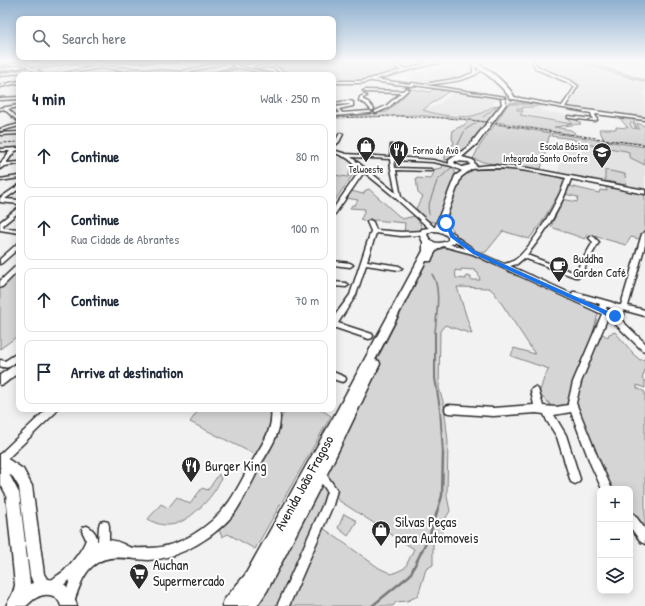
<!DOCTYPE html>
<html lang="en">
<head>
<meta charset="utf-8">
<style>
	:root { --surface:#fff; --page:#f2f2f3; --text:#1f2937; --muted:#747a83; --line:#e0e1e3 }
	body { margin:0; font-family:"Patrick Hand",sans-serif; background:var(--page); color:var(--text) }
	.controls { position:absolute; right:12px; bottom:12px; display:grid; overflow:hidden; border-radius:8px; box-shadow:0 2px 10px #0003 }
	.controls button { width:36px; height:36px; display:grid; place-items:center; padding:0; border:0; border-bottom:1px solid var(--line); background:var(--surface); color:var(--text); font:20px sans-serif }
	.stop { position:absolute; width:12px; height:12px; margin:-9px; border:3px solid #1a73e8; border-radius:50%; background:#fff }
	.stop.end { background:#1a73e8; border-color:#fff; box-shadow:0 1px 4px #0008 }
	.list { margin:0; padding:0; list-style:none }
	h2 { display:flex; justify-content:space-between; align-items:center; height:52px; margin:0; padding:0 16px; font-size:17px }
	h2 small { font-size:13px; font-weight:400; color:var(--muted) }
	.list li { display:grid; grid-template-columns:26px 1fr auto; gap:12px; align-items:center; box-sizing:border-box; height:64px; margin:0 8px 8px; padding:0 8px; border:1px solid var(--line); border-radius:8px }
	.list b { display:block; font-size:15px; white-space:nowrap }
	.list p { margin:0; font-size:13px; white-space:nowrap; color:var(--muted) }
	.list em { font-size:13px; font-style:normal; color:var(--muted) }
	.icon { flex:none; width:22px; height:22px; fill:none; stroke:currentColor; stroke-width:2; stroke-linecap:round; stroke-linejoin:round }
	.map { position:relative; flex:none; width:645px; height:606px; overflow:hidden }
	.search { position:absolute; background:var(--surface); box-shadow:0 2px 10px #0003; left:16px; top:16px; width:320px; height:44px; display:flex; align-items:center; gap:10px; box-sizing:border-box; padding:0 14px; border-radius:8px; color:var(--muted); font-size:15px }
	.panel { position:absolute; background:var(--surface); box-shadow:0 2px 10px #0003; left:16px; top:72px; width:320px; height:340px; border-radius:8px }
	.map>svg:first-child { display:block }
</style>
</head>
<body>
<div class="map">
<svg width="645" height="606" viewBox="0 0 645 606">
	<rect width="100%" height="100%" fill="#f2f2f2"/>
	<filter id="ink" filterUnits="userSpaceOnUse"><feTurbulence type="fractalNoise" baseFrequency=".025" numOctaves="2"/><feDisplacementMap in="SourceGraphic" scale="8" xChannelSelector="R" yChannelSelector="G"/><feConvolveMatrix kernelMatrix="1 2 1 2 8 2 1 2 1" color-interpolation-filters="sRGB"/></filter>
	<g filter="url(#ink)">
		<path fill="#e3e3e3" d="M 535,61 L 584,61 L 645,80 L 645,117 L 566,107 L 580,89 L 579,86 L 575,83 L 538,67 Z
			M 439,68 L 468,75 L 448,80 L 425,83 L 407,78 L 419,73 L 428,74 L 430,73 L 428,72 Z
			M 454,92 L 495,98 L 499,99 L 483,112 L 472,116 L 442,115 L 423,110 L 438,105 Z
			M 540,105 L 545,106 L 541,111 L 567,115 L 569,117 L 567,118 L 570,123 L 557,122 L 520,115 L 517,110 L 526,106 L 533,107 Z
			M 19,134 L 19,147 L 0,149 L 0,135 Z
			M 565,141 L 629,152 L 629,157 L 645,165 L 645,190 L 561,174 L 558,173 L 562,157 L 564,157 L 562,155 Z
			M 333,157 L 349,159 L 357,168 L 358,172 L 354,173 L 347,184 L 333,180 Z"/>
		<path fill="#d5d5d5" stroke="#808080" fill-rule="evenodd" d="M 269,61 L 392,61 L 398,70 C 378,80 355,81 333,82 L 333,75 L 288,75 Z
			M 575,61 L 584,61 L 645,80 L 645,82 Z
			M 411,89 L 430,92 L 433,89 L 449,91 L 423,110 C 437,115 465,120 479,114 C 487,111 491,105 501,105 L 489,122 L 416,115 L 333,118 L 333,116 L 387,112 Z
			M 519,102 L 540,105 L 533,107 L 523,107 L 523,109 L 517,108 L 517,110 L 523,111 L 520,115 L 572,124 L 568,118 L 581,119 L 575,119 L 581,124 L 554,127 L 571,130 L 575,133 L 573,135 L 496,122 L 509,103 Z
			M 618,116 L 633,118 L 637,128 L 635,127 L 633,123 L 630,123 L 632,128 L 639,129 L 637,123 L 645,126 L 645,144 L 604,140 L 599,129 L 616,129 L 616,127 L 628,128 Z
			M 469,120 L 486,122 C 480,139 463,158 445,160 L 445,155 L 454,143 L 452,138 L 453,130 L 464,125 Z
			M 495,124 L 550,133 L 541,169 L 487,163 L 473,159 L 479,147 Z
			M 552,133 L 645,147 L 645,165 L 629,157 L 629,152 L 626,151 L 579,143 L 573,139 L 551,136 Z
			M 353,162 L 358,172 L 354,173 L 333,203 L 333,172 L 335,172 L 334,175 L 348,177 Z
			M 443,164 L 452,167 L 455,171 L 455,175 L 437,222 C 426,223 423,215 416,208 L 423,197 L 418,193 L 416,178 L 431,179 L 435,169 L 442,168 Z
			M 483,167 L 508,169 L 559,177 L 566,181 L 542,222 L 529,239 L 503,231 L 486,252 C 474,255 450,233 448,221 C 447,217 458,181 461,176 C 465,170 476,168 483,167 Z
			M 605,170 L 625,174 L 626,185 L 605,181 Z
			M 605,184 L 645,192 L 645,234 L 643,240 L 631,237 L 626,245 L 587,234 L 585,239 L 551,227 L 562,199 L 577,202 L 578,197 L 564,194 L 569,186 L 599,193 L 600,190 L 607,191 Z
			M 369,189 L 402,219 L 415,216 L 420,223 L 422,230 L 404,233 L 405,223 L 375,220 L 366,221 L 360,219 L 362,217 L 365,209 L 350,208 L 352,205 L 355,205 L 358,200 L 346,198 L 351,191 L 363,194 L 366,190 Z
			M 445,248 L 463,251 L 516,275 L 513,275 L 525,278 L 595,310 L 598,314 L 584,365 L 598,332 L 608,337 L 609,334 L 615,332 L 633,353 L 632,353 L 640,360 L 645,359 L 645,370 L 642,379 L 645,381 L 645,388 L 637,385 L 637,388 L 645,392 L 645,538 L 630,518 L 630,489 L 607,489 L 574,409 L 548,410 L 550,404 L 539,394 L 544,378 L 549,369 L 511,356 L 514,348 L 535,354 L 494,292 L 489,288 L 457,287 L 472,334 L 445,325 L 440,331 L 439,388 L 444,405 L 448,441 L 447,496 L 450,511 L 441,526 L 444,540 L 433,543 L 433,565 L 426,569 L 418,596 L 407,601 L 396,602 L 393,606 L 247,606 L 352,409 L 429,257 L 437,250 ZM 461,269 L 475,270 L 476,272 L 478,273 L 480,280 L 471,280 L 471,277 L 466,276 L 466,279 L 456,278 L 455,270 L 461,271 ZM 332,491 L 338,500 L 414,549 L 405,568 L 392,574 L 379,568 L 326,530 L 319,524 Z
			M 19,270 L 19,335 L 0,349 L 0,288 Z
			M 199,409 L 275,409 L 277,424 L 287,409 L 320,409 L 331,416 L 255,549 L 228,534 L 222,537 L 219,530 L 220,520 L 260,457 L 190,422 Z
			M 219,474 L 221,478 C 216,494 194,517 178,523 C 168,527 157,525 148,519 L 161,504 L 168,508 L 177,497 L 190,504 L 202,488 L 208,490 Z
			M 344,514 L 357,521 L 348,536 L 338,528 Z"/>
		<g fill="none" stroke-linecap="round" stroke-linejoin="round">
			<path stroke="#787878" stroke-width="1" d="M 509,104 L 532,104
				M 493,109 L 498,105
				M 483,117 L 492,110
				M 454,153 L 465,130 L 476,123
				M 429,214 L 428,207 L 437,181 L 451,168"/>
			<path stroke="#787878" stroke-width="1.5" d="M 432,274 C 442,289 436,316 435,334"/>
			<path stroke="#787878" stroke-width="2" d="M 435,333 L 435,378 L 440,409 L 443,454"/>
			<path stroke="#787878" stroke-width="2.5" d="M 372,606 L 410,575 L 430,534 L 442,496 L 443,453"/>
			<path stroke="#cacaca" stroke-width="3" stroke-dasharray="3 1.5" stroke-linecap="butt" d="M 319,61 L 324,61"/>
			<g stroke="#2b2b2b" stroke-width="3">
				<path id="minor" d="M 0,61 L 4,62 L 3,63 L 0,62 Z
					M 19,61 L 21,61 L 33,68 L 65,62 L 64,61 L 93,66 L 92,67 L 70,63 L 35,69 L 44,75 L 40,75 L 32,70 L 0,76 L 0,74 L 30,68 Z
					M 104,61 L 178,61 L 179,62 L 105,62 Z
					M 226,61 L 229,61 L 241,67 L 276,75 C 263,75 251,69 238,68 C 230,68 217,75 207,75 L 236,67 L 228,62 L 185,73 L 207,75 L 128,70 L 115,75 L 110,75 L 125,70 L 99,68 L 62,75 L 55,75 L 99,66 L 183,72 L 183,71 Z
					M 257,61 L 262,61 L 244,64 L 243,63 Z
					M 267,61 L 269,61 L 287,75 L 283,75 L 273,67 L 256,68 L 255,67 L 271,65 Z
					M 392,61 L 394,61 L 400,67 L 405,69 L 405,71 L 398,69 Z
					M 424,61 L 426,61 L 430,63 L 428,64 Z
					M 467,61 C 473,61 476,66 476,71 L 479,70 L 481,67 L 483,68 C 475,81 441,83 426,85 L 424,84 L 460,78 L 473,73 L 473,66 Z
					M 532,61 L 534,61 L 538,67 L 571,81 L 578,86 L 565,107 L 645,118 L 645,120 L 595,114 L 597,120 L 595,121 L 569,118 L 568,118 L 568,116 L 593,119 L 591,113 L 513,99 L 514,97 L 562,106 L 575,87 L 569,83 L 536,69 Z
					M 21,65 L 22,67 L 0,71 L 0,69 Z
					M 373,79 L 410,84 L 412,83 L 505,97 L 503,98 L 414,85 L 412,86 L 372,81 Z
					M 19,81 L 19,83 L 0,87 L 0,85 Z
					M 406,88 L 409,89 L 388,108 L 376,113 L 375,113 L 375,111 L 386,106 L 401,93 L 365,92 L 363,91 L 365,90 L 403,91 Z
					M 364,95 L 367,96 L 363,98 L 363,100 L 368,102 L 374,109 L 373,110 L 371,110 L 366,104 L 359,101 L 360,97 Z
					M 19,97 L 19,99 L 0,100 L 0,98 Z
					M 349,101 L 353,102 L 353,106 L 339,109 L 342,113 L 370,111 L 372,112 L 370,113 L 333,116 L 333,114 L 339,113 L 336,107 L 349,105 L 350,104 L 333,105 L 333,103 Z
					M 19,105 L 19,107 L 8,109 L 19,119 L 19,122 L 4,109 L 0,110 L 0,108 Z
					M 19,124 L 19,126 L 0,131 L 0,129 Z
					M 19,132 L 19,134 L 0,135 L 0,133 Z
					M 340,133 L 343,134 L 339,142 L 333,147 L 333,144 L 336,140 Z
					M 391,145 L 395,146 L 395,157 L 433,160 L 454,165 L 452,166 L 433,162 L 394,160 L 395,168 L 431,169 L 433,170 L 431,171 L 396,170 L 401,197 L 435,228 L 435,230 L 431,230 L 391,194 L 364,172 L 335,214 L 333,215 L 333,209 L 361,169 L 347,158 L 333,152 L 333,150 L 346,154 L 390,157 ZM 351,157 L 390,159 L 391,169 L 396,193 Z
					M 19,148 L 19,150 L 15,151 L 6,163 L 19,162 L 19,164 L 4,166 L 0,169 L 0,164 L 10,151 L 0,151 L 0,149 Z
					M 491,165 L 528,168 L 645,190 L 645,194 L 571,179 C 562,206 545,233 527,255 L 575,273 L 593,242 L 589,238 L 592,236 L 594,237 L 599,242 L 579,277 L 575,277 L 524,258 L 517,264 L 510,266 L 572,294 L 573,292 L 575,292 L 611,302 L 618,305 L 621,305 L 642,234 L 645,232 L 645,245 L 628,306 L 645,310 L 645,316 L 623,310 L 624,314 L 623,316 L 618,317 L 645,343 L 645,351 L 642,350 L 608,317 L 581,382 L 576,403 L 600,463 L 612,489 L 602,489 L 591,465 L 571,412 L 554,415 L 566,435 L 580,479 L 579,482 L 575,484 L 571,482 L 557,437 L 547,421 L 544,414 L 536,413 L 493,416 L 449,413 L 446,412 L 445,409 L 446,406 L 449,405 L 493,408 L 534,405 L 531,391 L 532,389 L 535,387 L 538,389 L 543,406 L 556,407 L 568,405 L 568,403 L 573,382 L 602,314 L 473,254 L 443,246 L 442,245 L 443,244 L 445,243 L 466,249 L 450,237 L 449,236 L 452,234 L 472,248 L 473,249 L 472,250 L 504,264 C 507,263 510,263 513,261 C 531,251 560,198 566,178 C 533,171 505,166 471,169 L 469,168 L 471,167 ZM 578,297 L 600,304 L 599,307 ZM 606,307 L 608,307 L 616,310 L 616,313 L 614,313 L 607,310 Z
					M 19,176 L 19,178 L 0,181 L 0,179 Z
					M 19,185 L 19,189 L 5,199 L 19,200 L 19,204 L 0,202 L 0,198 Z
					M 19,207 L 19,212 L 3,225 L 4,228 L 19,229 L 19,233 L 0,230 L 0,222 Z
					M 370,220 L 373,222 L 376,230 L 401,232 L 424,231 L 427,233 L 424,235 L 401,236 L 376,233 L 367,261 L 399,266 L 402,268 L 399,270 L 366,265 L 356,295 L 338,323 L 372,334 L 373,336 L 372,338 L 369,339 L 333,327 L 333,318 L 350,295 L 371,231 L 367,222 Z
					M 19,243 L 19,248 L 2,263 L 0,264 L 0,259 L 17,244 Z
					M 333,261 L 350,263 L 353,265 L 350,267 L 333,265 Z
					M 19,264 L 19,270 L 2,287 L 0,287 L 0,281 L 17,265 Z
					M 333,282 L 346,283 L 349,285 L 346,287 L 333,286 Z
					M 19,352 L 19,359 C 11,365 10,370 0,366 L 0,360 L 5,361 Z
					M 333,372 L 345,377 L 346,379 L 345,381 L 342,382 L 333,379 Z
					M 47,409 L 57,409 L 56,412 L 3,463 L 0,465 L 0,454 Z
					M 271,409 L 279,409 C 284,432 269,449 259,468 C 252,482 245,497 236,511 C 217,536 180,559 148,560 C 132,560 112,553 97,563 C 82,572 79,590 73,604 L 69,606 L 65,604 L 63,600 L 70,580 L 53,592 L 49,590 L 47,586 C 50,579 58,576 64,571 C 70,565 84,548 86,539 L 82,531 L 83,527 L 87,526 C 92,528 98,535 97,541 L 98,541 L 99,526 L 100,522 L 104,521 L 108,522 L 109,526 L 109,540 C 119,541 120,543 129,547 C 134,549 141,548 147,548 C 178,549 211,527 229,502 C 238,489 244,475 252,462 C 261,445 274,430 271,409 Z
					M 320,469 L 324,471 L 337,490 L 333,505 L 289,606 L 277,606 L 323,504 L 327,491 L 315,474 L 316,471 Z
					M 630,513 L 634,514 L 645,529 L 645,544 L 641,542 L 630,527 Z"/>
			</g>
			<g stroke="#2b2b2b" stroke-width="3">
				<path id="major" d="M 11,61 L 17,61 L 0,65 L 0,63 Z
					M 444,61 L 451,61 L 428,65 L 362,83 L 333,83 L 333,81 L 362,81 L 428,63 Z
					M 467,61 C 480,59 512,87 515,99 L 511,99 C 499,82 484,72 467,61 Z
					M 501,99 L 505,99 L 506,104 L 478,143 L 462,157 L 473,160 L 476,166 L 461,177 L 442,228 L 455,234 L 456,241 C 451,246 446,245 441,247 C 435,250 433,256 431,261 L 426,261 L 375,360 L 379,361 L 380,364 L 332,464 L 267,591 L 257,606 L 222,606 L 224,600 L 245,575 L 334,416 L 423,251 L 423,242 L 419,234 L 422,229 L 435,227 L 455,176 L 462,171 L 449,165 L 449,160 L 468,147 L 502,104 ZM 455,161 L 469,162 L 470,165 L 462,167 L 454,163 ZM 432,231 C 439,231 443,232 448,237 L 448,240 C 440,245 430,244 427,234 Z
					M 19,362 L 19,372 L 4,384 L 0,385 L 0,375 Z
					M 0,454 L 23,469 L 32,486 L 44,574 L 47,579 C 65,580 73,590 77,606 L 61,606 C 58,594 46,592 36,598 C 32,600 29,604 26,606 C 21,606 11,606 6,606 C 10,597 13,596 15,585 L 6,494 L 0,483 L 0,468 L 1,468 L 0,467 ZM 9,474 L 13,477 L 19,487 L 30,575 L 33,583 L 30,584 L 19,493 Z"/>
			</g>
			<use href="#minor" fill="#fff" fill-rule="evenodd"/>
			<use href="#major" fill="#fff" fill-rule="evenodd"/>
			<path stroke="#2b2b2b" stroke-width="1" stroke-dasharray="3 1.5" stroke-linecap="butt" d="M 333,118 L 398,116 L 464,119 L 645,145
				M 0,143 L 19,142"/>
		</g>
	</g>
	<linearGradient id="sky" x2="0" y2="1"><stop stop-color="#8fb0d0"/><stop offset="0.42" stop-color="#f9f9f9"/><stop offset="1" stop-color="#f9f9f9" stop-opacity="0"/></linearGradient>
	<rect width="645" height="145" fill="url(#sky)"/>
	<path fill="#1a73e8" d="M 445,222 L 448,222 L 454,235 L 477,252 L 619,316 L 615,319 L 606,316 L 600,312 L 473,254 L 450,237 Z"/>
	<defs>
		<g id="shop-pin" transform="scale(1)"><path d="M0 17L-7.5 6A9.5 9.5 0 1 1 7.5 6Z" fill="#2b2b2b" stroke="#fff"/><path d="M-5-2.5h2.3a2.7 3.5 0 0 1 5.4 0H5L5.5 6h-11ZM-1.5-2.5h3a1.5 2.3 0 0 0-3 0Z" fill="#fff"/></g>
		<g id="restaurant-pin" transform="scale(1)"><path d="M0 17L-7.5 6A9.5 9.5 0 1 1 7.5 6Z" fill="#2b2b2b" stroke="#fff"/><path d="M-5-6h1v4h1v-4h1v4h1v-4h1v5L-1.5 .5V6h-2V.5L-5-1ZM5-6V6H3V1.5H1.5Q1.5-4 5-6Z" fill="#fff"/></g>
		<g id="school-pin" transform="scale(1)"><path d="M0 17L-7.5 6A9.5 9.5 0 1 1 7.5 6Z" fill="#2b2b2b" stroke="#fff"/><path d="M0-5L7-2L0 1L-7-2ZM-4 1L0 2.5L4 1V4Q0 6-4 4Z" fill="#fff"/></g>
		<g id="cafe-pin" transform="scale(1)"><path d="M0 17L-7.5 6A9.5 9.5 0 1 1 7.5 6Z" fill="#2b2b2b" stroke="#fff"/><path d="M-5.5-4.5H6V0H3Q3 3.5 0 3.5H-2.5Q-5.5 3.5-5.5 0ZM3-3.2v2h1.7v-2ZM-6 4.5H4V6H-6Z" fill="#fff"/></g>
		<g id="supermarket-pin" transform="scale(1)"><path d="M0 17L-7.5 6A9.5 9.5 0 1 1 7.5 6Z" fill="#2b2b2b" stroke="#fff"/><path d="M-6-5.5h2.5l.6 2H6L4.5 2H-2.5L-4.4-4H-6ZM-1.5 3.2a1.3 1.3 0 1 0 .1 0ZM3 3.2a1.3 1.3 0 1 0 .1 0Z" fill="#fff"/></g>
	</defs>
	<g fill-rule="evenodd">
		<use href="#shop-pin" x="366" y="146"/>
		<use href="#restaurant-pin" x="399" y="150"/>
		<use href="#school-pin" x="602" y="152"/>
		<use href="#cafe-pin" x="559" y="266"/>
		<use href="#restaurant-pin" x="191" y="466"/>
		<use href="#shop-pin" x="381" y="530"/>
		<use href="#supermarket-pin" x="139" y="573"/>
	</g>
	<g text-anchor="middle" stroke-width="4" stroke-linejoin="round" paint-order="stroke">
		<g font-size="10" fill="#2b2b2b" stroke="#fff" text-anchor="end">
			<text x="588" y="150">Escola Básica<tspan x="588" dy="12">Integrada Santo Onofre</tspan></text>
			<text x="413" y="154" text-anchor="start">Forno do Avô</text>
			<text x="366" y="173" text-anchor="middle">Telwoeste</text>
		</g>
		<g font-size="12" fill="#2b2b2b" stroke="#fff" text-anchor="start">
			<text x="573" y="263">Buddha<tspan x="573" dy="14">Garden Café</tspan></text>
		</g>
		<g font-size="14" fill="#2b2b2b" stroke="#fff" text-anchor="start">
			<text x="205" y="471">Burger King</text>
			<text x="395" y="527">Silvas Peças<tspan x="395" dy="16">para Automoveis</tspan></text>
			<text x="153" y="570">Auchan<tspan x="153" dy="16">Supermercado</tspan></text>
		</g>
		<g font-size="14" fill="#2b2b2b" stroke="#fff">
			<text transform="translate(304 483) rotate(-61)" y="5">Avenida João Fragoso</text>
		</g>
	</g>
</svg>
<div class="controls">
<button>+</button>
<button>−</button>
<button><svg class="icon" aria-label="layers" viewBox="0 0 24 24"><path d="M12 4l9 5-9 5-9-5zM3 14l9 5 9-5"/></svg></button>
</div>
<div class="stop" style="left:446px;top:223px"></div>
<div class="stop end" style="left:615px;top:316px"></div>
<div class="search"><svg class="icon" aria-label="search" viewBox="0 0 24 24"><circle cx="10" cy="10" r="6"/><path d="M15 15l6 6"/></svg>Search here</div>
<section class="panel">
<h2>4 min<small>Walk · 250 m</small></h2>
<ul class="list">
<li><svg class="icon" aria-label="ahead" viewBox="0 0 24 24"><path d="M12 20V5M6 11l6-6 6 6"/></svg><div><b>Continue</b></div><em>80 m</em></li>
<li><svg class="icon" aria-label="ahead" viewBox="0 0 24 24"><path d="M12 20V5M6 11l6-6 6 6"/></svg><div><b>Continue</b><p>Rua Cidade de Abrantes</p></div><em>100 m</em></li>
<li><svg class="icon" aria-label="ahead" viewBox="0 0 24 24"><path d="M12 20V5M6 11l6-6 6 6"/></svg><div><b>Continue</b></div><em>70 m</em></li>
<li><svg class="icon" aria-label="arrive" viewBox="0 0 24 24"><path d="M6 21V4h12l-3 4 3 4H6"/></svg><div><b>Arrive at destination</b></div></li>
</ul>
</section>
</div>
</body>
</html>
